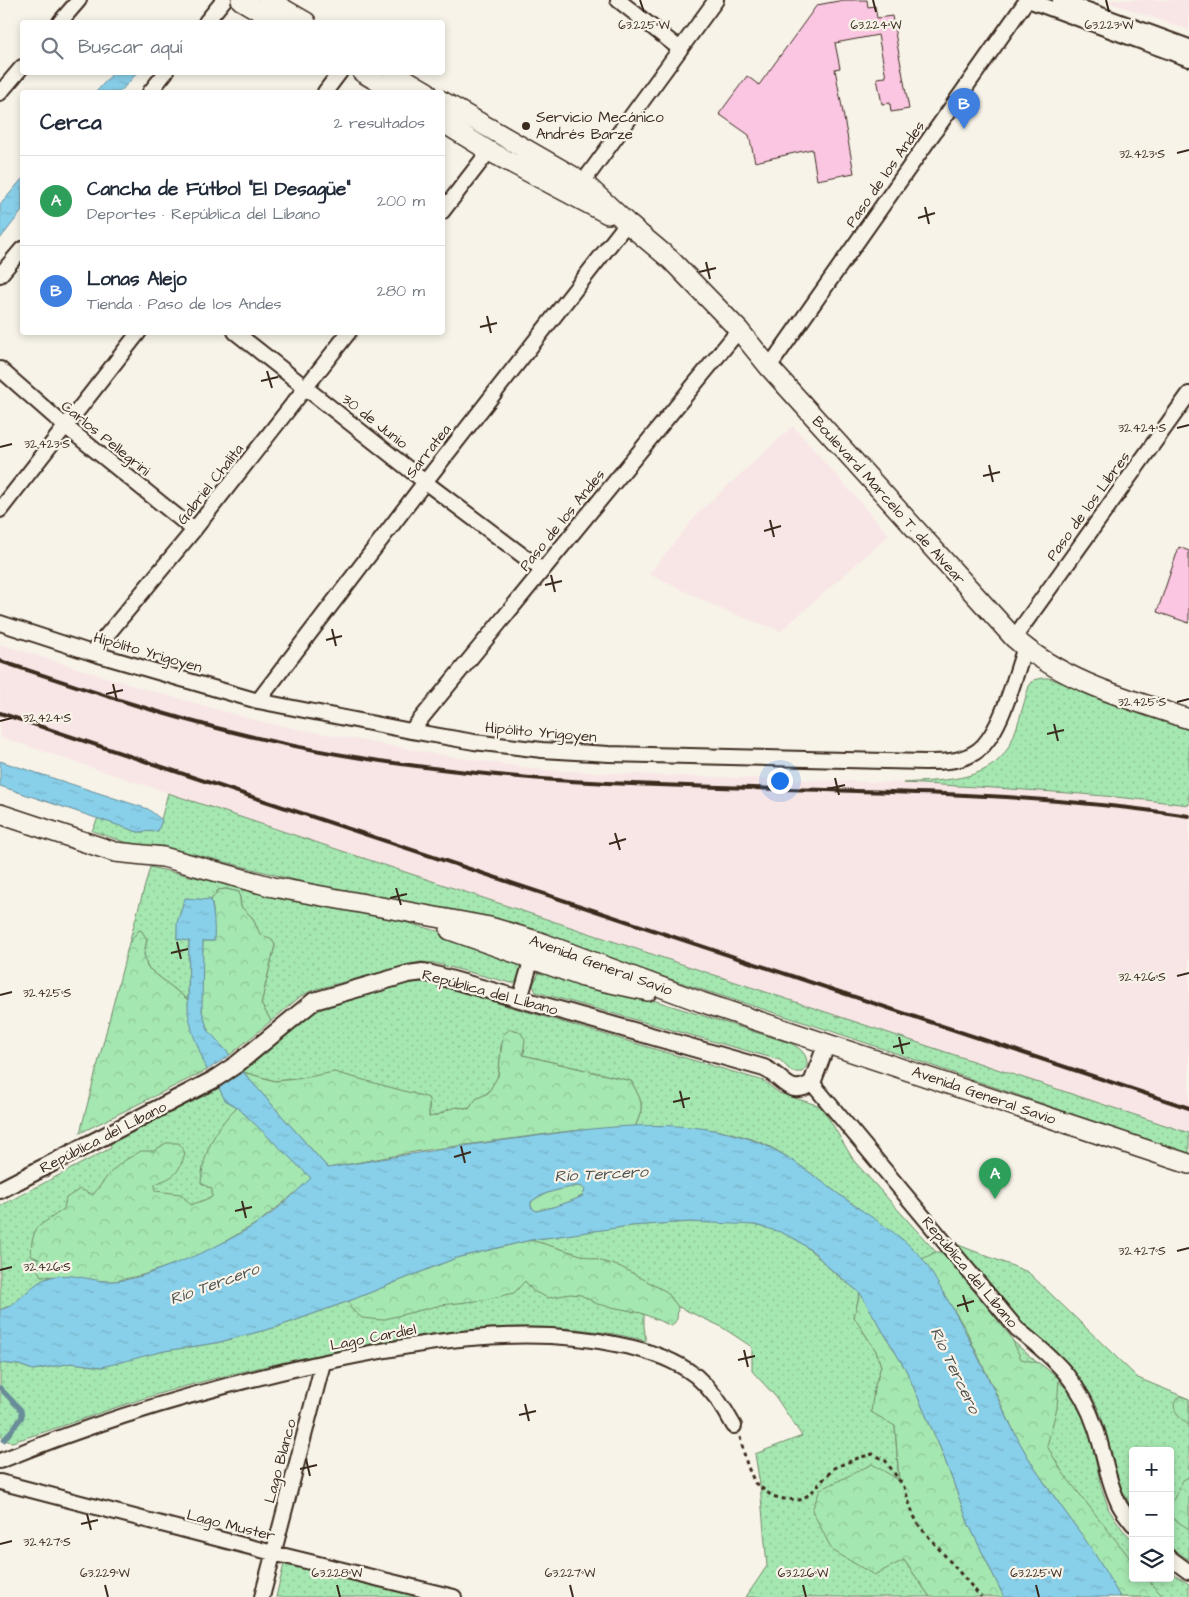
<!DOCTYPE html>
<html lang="es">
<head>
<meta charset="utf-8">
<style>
	:root { --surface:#fff; --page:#f6f6f7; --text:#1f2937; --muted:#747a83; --line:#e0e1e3; --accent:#0b8043 }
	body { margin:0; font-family:"Architects Daughter",sans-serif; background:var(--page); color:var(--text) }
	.controls { position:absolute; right:15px; bottom:15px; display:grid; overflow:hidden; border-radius:5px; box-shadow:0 2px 8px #0003 }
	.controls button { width:45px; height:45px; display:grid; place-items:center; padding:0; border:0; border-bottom:1px solid var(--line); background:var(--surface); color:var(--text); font:25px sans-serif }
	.you { position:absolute; left:779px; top:780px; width:18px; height:18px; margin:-12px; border:4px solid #fff; border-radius:50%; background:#1a73e8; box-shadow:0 0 0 8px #1a73e833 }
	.badge { display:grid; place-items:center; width:32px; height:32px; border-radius:50%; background:var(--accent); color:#fff; font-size:16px; font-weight:700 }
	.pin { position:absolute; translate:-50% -41px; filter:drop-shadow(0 1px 2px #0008) }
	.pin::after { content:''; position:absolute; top:26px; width:18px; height:15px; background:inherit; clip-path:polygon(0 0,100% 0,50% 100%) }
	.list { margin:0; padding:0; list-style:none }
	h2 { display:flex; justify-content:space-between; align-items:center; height:65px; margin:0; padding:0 20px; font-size:21px }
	h2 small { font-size:16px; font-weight:400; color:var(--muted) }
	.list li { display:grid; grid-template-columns:32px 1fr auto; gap:15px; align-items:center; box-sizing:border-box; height:90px; padding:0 20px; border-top:1px solid var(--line) }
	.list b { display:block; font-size:19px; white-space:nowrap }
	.list p { margin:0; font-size:16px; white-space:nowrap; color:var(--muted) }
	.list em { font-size:16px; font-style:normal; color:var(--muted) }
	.icon { flex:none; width:28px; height:28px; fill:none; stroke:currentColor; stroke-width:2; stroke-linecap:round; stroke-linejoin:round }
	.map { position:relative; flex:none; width:1189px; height:1597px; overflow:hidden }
	.search { position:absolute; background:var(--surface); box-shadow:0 2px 8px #0003; left:20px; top:20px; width:425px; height:55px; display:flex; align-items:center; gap:12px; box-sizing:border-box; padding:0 18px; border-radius:5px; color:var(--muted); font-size:19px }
	.panel { position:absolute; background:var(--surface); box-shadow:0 2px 8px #0003; left:20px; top:90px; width:425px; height:245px; border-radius:5px }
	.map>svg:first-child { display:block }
</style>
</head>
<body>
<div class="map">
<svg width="1189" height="1597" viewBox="0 0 1189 1597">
	<defs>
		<pattern id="grass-dots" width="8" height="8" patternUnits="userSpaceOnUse" patternTransform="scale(1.25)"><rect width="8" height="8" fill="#a5e7b1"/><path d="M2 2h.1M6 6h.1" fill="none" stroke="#8fc698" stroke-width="1.8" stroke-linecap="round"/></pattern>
		<pattern id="forest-crowns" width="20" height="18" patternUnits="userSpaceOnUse" patternTransform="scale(1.25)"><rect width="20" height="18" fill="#a5e7b1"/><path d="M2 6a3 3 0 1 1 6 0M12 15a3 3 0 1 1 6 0" fill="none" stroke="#8fc698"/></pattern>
		<pattern id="water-ripples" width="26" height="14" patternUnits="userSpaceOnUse" patternTransform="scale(1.25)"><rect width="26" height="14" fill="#88cfe9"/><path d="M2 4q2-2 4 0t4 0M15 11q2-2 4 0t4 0" fill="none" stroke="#76b2c7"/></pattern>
	</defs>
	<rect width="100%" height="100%" fill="#f7f3e8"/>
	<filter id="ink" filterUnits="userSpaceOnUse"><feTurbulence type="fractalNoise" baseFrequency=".02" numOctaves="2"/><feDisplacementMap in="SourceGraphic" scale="10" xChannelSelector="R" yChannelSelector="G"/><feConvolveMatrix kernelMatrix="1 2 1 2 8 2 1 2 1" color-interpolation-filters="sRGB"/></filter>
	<g filter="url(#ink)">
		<path fill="#f8e6e6" d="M 1102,0 L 1189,0 L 1189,30 Z
			M 793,426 L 889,535 L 781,631 L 723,610 L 649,574 L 699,512 Z
			M 0,644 L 138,687 L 266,723 L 447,756 L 546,770 L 653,775 L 903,783 L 1031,790 L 1131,798 L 1189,805 L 1189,1133 L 0,737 Z"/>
		<path fill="url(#grass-dots)" stroke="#708868" d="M 1043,678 L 1049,678 L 1148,715 L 1189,729 L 1189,805 C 1094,793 998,788 903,783 C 937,780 988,783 1008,748 C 1017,732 1023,705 1029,686 L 1034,680 Z
			M 168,793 L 1189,1133 L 1189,1154 L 831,1031 L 706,991 L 504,923 L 303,882 L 163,846 L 134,845 L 92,831 L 98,818 L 138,832 L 158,831 Z
			M 150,867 L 243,888 L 364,911 L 452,935 L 522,963 L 519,980 L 514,983 L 511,983 L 434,963 L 420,962 L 313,990 L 301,996 L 271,1021 L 261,1004 L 275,945 L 272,939 L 260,935 L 252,917 L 241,907 L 239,892 L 226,889 L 218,890 L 211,900 L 185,899 C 179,912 177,924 177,939 L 189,940 L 188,1000 L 147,967 L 144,954 L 147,939 L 129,943 Z
			M 540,970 L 624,991 L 790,1043 C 800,1048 808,1054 807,1066 L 802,1072 L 792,1072 L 780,1060 L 536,992 L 533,985 Z
			M 417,982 L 429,983 L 764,1081 L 779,1093 L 820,1106 L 828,1117 L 854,1161 L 936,1252 L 990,1321 L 1065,1387 L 1078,1403 L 1089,1429 L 1101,1486 L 1109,1510 L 1123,1530 L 1133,1540 L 1133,1578 L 1170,1578 L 1170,1572 L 1189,1584 L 1189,1597 L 1120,1597 L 922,1259 C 899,1236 871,1217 844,1198 C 822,1182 800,1164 776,1150 C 734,1126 681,1126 635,1127 C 645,1104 642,1102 631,1081 L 523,1055 L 525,1049 L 501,1045 C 500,1061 500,1083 487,1093 C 477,1101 477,1097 469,1109 C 448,1103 447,1115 429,1117 L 429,1103 L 297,1079 L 275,1081 L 243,1072 L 309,1016 L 319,1010 L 405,984 Z
			M 219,1088 L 225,1100 L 237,1107 L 298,1165 L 41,1281 L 13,1304 L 0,1310 L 0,1206 L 111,1148 L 110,1143 Z
			M 689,1222 C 725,1223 767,1220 798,1241 C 809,1248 818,1257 827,1266 C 837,1276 849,1284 860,1293 L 854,1317 L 876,1351 L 881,1366 L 874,1389 L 895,1426 L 904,1560 L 930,1597 L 746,1597 L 767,1566 L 760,1485 L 755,1454 L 802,1436 L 775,1396 L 752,1371 L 752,1347 L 720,1326 L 644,1291 L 644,1326 L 646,1341 C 536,1313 422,1332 313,1356 C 256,1368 200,1381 145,1398 C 100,1412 57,1429 12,1442 L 4,1440 L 0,1432 L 0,1363 L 19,1365 L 33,1370 L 72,1363 L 102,1367 L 141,1356 L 164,1351 L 216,1343 L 277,1327 L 349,1301 L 431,1267 L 506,1246 L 531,1240 L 571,1234 L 630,1226 Z
			M 948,1241 L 1028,1272 L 1138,1378 L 1189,1399 L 1189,1560 L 1170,1547 L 1170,1451 L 1133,1451 L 1133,1509 C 1108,1474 1113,1430 1091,1395 C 1079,1377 1062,1358 1046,1343 C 1036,1333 1023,1326 1014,1316 C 991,1292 970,1266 948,1241 Z
			M 284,1564 L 421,1597 L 276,1597 Z"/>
		<path fill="url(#forest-crowns)" stroke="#708868" d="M 226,889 L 239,892 L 241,907 L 252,917 L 260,934 L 272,939 L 275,945 L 261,1004 L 271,1021 L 230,1055 C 223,1047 215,1040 209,1031 C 196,1012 202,964 203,941 L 214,941 L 213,909 L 211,900 L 218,890 Z
			M 141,930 L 147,939 L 144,954 L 147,967 L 188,1000 C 188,1024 199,1047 207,1070 L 80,1133 L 129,943 L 138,931 Z
			M 510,1029 L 519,1031 L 525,1039 L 523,1055 L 631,1081 C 642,1102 645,1104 635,1127 L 570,1131 L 420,1151 L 328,1168 L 243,1072 L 275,1081 L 297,1079 L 334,1072 L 426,1097 L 429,1099 L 429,1117 C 448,1115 446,1103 469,1109 L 476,1099 L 488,1093 L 498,1076 L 503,1035 Z
			M 237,1107 L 312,1178 L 289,1198 L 259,1222 L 203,1254 L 143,1275 L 115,1281 L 95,1281 L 75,1277 L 41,1276 L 36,1267 L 39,1259 L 31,1256 L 32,1241 L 36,1228 L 64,1209 L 66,1198 L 80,1189 L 93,1195 L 109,1174 L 122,1162 L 141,1151 L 154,1151 L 166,1143 L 179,1143 L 185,1153 C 178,1174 176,1176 155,1184 L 155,1191 L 181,1194 L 191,1205 L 212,1197 L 212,1189 L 201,1183 C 203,1153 215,1128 237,1107 Z
			M 577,1186 L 582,1187 L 585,1190 L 583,1196 C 568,1203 551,1208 536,1211 L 531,1207 L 531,1202 C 542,1192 562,1189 577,1186 Z
			M 531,1240 L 621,1267 L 667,1292 L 678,1307 L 677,1319 L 672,1326 L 641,1313 L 597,1304 L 581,1295 L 570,1294 L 548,1298 L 533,1291 L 525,1281 L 514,1293 L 484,1300 L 441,1305 L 381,1320 L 362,1318 L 351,1309 L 349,1301 L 456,1258 Z
			M 936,1252 L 944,1252 L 1011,1337 L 1021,1359 L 1039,1363 L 1059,1378 L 1057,1408 L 1047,1446 L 1063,1473 L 1133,1562 L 1133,1578 L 1145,1578 L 1164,1597 L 1120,1597 L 1092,1550 L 1035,1469 L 1019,1442 L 965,1328 L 922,1259 Z
			M 860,1293 L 906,1370 L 942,1452 L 969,1525 L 1004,1597 L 930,1597 L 904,1560 L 874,1575 L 832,1550 L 812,1510 L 820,1490 L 872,1464 L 899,1480 L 895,1426 L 871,1412 L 874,1389 L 881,1366 L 876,1351 L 854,1317 Z
			M 1180,1396 L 1189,1399 L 1189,1425 C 1179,1418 1167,1406 1180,1396 Z
			M 1189,1477 L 1189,1529 L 1172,1518 L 1171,1505 L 1183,1480 Z"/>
		<path fill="url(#water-ripples)" stroke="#698d98" fill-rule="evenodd" d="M 113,73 L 137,73 L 120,92 L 96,92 Z
			M 22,179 L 22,211 L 0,239 L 0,205 Z
			M 0,761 L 148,809 L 162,820 L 158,831 L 138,832 L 0,786 Z
			M 185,898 L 211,900 C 214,914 215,927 214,941 L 203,941 L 202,1011 L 208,1030 L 230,1055 L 207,1070 L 193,1034 L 188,1013 L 189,941 L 177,939 L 177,923 Z
			M 243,1072 L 328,1168 C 393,1157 457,1146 522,1138 C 592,1128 675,1116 743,1137 C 782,1148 812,1175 844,1198 C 870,1217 901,1234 922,1258 C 929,1267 935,1279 941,1289 C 972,1338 992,1390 1019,1441 C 1039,1479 1067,1513 1091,1548 C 1101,1564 1111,1581 1120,1597 L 1004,1597 L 969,1525 L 942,1452 L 906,1370 L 860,1293 L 827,1266 L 815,1253 L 797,1240 L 780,1232 L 755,1225 L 689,1222 L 630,1226 L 531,1240 L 456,1258 L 349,1301 L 277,1327 L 216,1343 L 164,1351 L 102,1367 L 72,1363 L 33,1370 L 19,1365 L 0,1363 L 0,1310 C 20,1305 30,1282 51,1277 C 71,1271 94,1283 115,1281 C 133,1280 150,1273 166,1267 C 199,1255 230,1241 259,1222 C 278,1210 295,1193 311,1178 L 237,1107 L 225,1100 L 219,1088 ZM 577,1186 L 582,1187 L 585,1190 L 583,1196 C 568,1203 551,1208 536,1211 L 531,1207 L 531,1202 C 542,1192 562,1189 577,1186 Z"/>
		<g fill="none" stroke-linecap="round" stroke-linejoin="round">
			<path stroke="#698d98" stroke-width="5" d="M 0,1388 L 21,1410 L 22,1417 L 4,1440"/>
		</g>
		<path fill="#fac6e2" stroke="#3b2a1e" d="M 844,0 L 867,0 L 868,7 L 875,6 L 877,18 L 892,16 L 909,109 L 891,112 L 890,103 L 882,104 L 877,78 L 886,77 L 878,35 L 835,43 L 840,68 L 835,69 L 854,173 L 817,180 L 812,149 L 755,162 L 749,135 L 719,114 L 747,76 L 759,85 L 817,5 Z
			M 1179,547 L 1189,551 L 1189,623 L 1157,612 Z"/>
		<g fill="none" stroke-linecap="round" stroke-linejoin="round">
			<g stroke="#3b2a1e" stroke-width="18">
				<path id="minor" d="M 618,0 L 680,49
					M 1028,0 L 1189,59
					M 1060,0 L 1189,47
					M 60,22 L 79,0
					M 206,22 L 224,0
					M 150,92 L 166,72
					M 325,92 L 340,72
					M 0,93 L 22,67
					M 578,189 L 716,0
					M 442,212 L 489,151
					M 0,275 L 22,249
					M 235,332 L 425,482 L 542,570
					M 769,367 L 1027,0
					M 0,369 L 65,426 L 194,530
					M 0,510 L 139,332
					M 0,623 L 92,653 L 258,701 L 411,731 L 474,742 L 542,750 L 609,754 L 925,762 C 942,762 959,762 974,753 C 1000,739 1015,675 1025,647
					M 1014,638 L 1189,394
					M 92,653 L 194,530 L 349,332
					M 258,701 L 425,482 L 627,223
					M 411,731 L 739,330
					M 520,999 L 534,951
					M 812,1083 L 1017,1329 C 1055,1359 1080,1381 1096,1429 C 1104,1453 1107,1479 1118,1502 C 1121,1510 1128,1517 1133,1524
					M 0,1461 C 102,1419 208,1388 316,1364 C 414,1343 520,1323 620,1345 C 646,1350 674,1359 696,1376 C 712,1390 724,1407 734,1426
					M 0,1482 L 273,1553 L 454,1597
					M 1170,1558 L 1189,1572
					M 262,1597 L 323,1363"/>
			</g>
			<g stroke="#3b2a1e" stroke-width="20">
				<path id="tertiary" d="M 0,1190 L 213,1080 L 237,1064 L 314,1001 L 408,974 L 423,972 L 432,974 L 764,1068 C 784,1077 788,1098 812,1083 L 827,1043"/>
			</g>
			<g stroke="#3b2a1e" stroke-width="22">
				<path id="secondary" d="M 241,0 L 278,22
					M 268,0 L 306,22
					M 362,72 L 395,92
					M 393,72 L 427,92
					M 442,101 L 583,182 L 627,223 L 671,260 L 739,330 L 769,367 L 1014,638 C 1062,681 1128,699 1189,719
					M 442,122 L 489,151 L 608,214
					M 0,814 L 115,852 L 163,857 L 273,887 L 490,927 L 537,941 L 701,1002 L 1189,1164
					M 450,930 L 583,977 L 648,991"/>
			</g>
			<path stroke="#3b2a1e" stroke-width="3" stroke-dasharray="4 4" stroke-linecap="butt" d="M 740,1437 L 747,1465 L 755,1483 L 772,1496 L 784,1499 L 800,1500 L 810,1494 L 834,1468 L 858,1458 L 873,1454 L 885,1460 L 904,1487 L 913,1514 L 920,1527 L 981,1597"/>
			<use href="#minor" stroke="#f7f3e8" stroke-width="14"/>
			<use href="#tertiary" stroke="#f7f3e8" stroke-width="16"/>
			<use href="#secondary" stroke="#f7f3e8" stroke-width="19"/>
			<path stroke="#3b2a1e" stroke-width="4" d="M 0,661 C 79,687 157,714 237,733 C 341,759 448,772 555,780 C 766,794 979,784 1189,816
				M 0,713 L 1189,1108"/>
		</g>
	</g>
	<path fill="none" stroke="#3b2a1e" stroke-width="2" d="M 640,0 L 644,12M 873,0 L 876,12M 1106,0 L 1109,12M 1177,153 L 1189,150M 925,207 L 929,224M 918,218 L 935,213M 706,262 L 710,279M 699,272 L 716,268M 487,316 L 491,333M 480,327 L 497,323M 267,371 L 272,388M 261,381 L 278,377M 1177,428 L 1189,425M 0,447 L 12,444M 989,465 L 993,482M 983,476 L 1000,472M 770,520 L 774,537M 764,531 L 781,526M 551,575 L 555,592M 545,585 L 562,581M 332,629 L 336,646M 326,640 L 342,636M 113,684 L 117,701M 106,694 L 123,690M 1177,702 L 1189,699M 0,721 L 12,718M 1054,724 L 1058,741M 1047,734 L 1064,730M 835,778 L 839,795M 828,789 L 845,785M 615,833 L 620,850M 609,844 L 626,839M 396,888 L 401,905M 390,898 L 407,894M 177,942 L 181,959M 171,953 L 188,949M 1177,976 L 1189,973M 0,995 L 12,992M 899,1037 L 903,1054M 893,1047 L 910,1043M 680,1091 L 684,1108M 673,1102 L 690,1098M 461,1146 L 465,1163M 454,1157 L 471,1152M 242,1201 L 246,1218M 235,1211 L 252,1207M 1177,1251 L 1189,1248M 0,1270 L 12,1267M 963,1295 L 968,1312M 957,1306 L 974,1301M 744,1350 L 748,1367M 738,1360 L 755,1356M 525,1404 L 529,1421M 519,1415 L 536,1411M 306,1459 L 310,1476M 300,1469 L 317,1465M 87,1514 L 91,1530M 81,1524 L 98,1520M 0,1544 L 12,1541M 105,1585 L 108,1597M 337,1585 L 340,1597M 570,1585 L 573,1597M 803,1585 L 806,1597M 1036,1585 L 1039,1597"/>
	<circle fill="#3b2a1e" stroke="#f7f3e8" stroke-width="2" cx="526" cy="126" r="5"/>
	<g text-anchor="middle" stroke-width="4.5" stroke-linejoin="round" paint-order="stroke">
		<g font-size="15" fill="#3b2a1e" stroke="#f7f3e8" text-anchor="start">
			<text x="536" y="122">Servicio Mecánico<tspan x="536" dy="17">Andrés Barze</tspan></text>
		</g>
		<g font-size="15" fill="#3b2a1e" stroke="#f7f3e8">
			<text transform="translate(885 174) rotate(-55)" y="5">Paso de los Andes</text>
			<text transform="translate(375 421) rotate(38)" y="5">30 de Junio</text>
			<text transform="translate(106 438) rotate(39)" y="5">Carlos Pellegrini</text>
			<text transform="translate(428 451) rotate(-52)" y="5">Sarratea</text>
			<text transform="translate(210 484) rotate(-52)" y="5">Gabriel Chalita</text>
			<text transform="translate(889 500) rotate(48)" y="5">Boulevard Marcelo T. de Alvear</text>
			<text transform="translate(1088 506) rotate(-54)" y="5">Paso de los Libres</text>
			<text transform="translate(562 520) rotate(-51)" y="5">Paso de los Andes</text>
			<text transform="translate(148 652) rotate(16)" y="5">Hipólito Yrigoyen</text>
			<text transform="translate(541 732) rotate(5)" y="5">Hipólito Yrigoyen</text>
			<text transform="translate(601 965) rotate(20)" y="5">Avenida General Savio</text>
			<text transform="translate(490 992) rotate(15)" y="5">República del Líbano</text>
			<text transform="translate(984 1095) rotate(19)" y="5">Avenida General Savio</text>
			<text transform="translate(103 1137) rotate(-27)" y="5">República del Líbano</text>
			<text transform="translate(970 1272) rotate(50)" y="5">República del Líbano</text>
			<text transform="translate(373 1337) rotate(-11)" y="5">Lago Cardiel</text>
			<text transform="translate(280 1461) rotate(-75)" y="5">Lago Blanco</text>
			<text transform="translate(231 1525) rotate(14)" y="5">Lago Muster</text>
		</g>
		<g font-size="16" font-style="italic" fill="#4e5351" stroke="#f7f3e8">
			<text transform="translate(601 1173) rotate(-3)" y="6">Río Tercero</text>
			<text transform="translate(214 1283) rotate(-20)" y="6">Río Tercero</text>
			<text transform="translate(956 1370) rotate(64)" y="6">Río Tercero</text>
		</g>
	</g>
	<g font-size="12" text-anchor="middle" fill="#3b2a1e" stroke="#f7f3e8" stroke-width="4.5" stroke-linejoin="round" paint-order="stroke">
		<text x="644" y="29">63.225°W</text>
		<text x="876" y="29">63.224°W</text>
		<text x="1109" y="29">63.223°W</text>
		<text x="1142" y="158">32.423°S</text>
		<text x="1142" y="432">32.424°S</text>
		<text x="47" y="448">32.423°S</text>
		<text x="1142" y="706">32.425°S</text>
		<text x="47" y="722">32.424°S</text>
		<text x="1142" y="981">32.426°S</text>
		<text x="47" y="997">32.425°S</text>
		<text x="1142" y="1255">32.427°S</text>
		<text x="47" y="1271">32.426°S</text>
		<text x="47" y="1546">32.427°S</text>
		<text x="105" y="1577">63.229°W</text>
		<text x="337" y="1577">63.228°W</text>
		<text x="570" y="1577">63.227°W</text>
		<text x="803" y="1577">63.226°W</text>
		<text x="1036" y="1577">63.225°W</text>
	</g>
</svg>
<div class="controls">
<button>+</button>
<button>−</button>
<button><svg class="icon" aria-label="layers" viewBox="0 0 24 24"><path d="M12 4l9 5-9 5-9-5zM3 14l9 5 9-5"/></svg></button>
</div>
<div class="you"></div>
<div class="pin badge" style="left:995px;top:1199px;background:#2e9e5b">A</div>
<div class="pin badge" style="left:964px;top:129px;background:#3f7fe0">B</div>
<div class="search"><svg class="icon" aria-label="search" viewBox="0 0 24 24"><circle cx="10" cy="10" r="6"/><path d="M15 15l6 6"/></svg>Buscar aquí</div>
<section class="panel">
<h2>Cerca<small>2 resultados</small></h2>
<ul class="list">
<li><span class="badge" style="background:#2e9e5b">A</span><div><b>Cancha de Fútbol &quot;El Desagüe&quot;</b><p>Deportes · República del Líbano</p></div><em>200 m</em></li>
<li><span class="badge" style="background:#3f7fe0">B</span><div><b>Lonas Alejo</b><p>Tienda · Paso de los Andes</p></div><em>280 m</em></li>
</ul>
</section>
</div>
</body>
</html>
